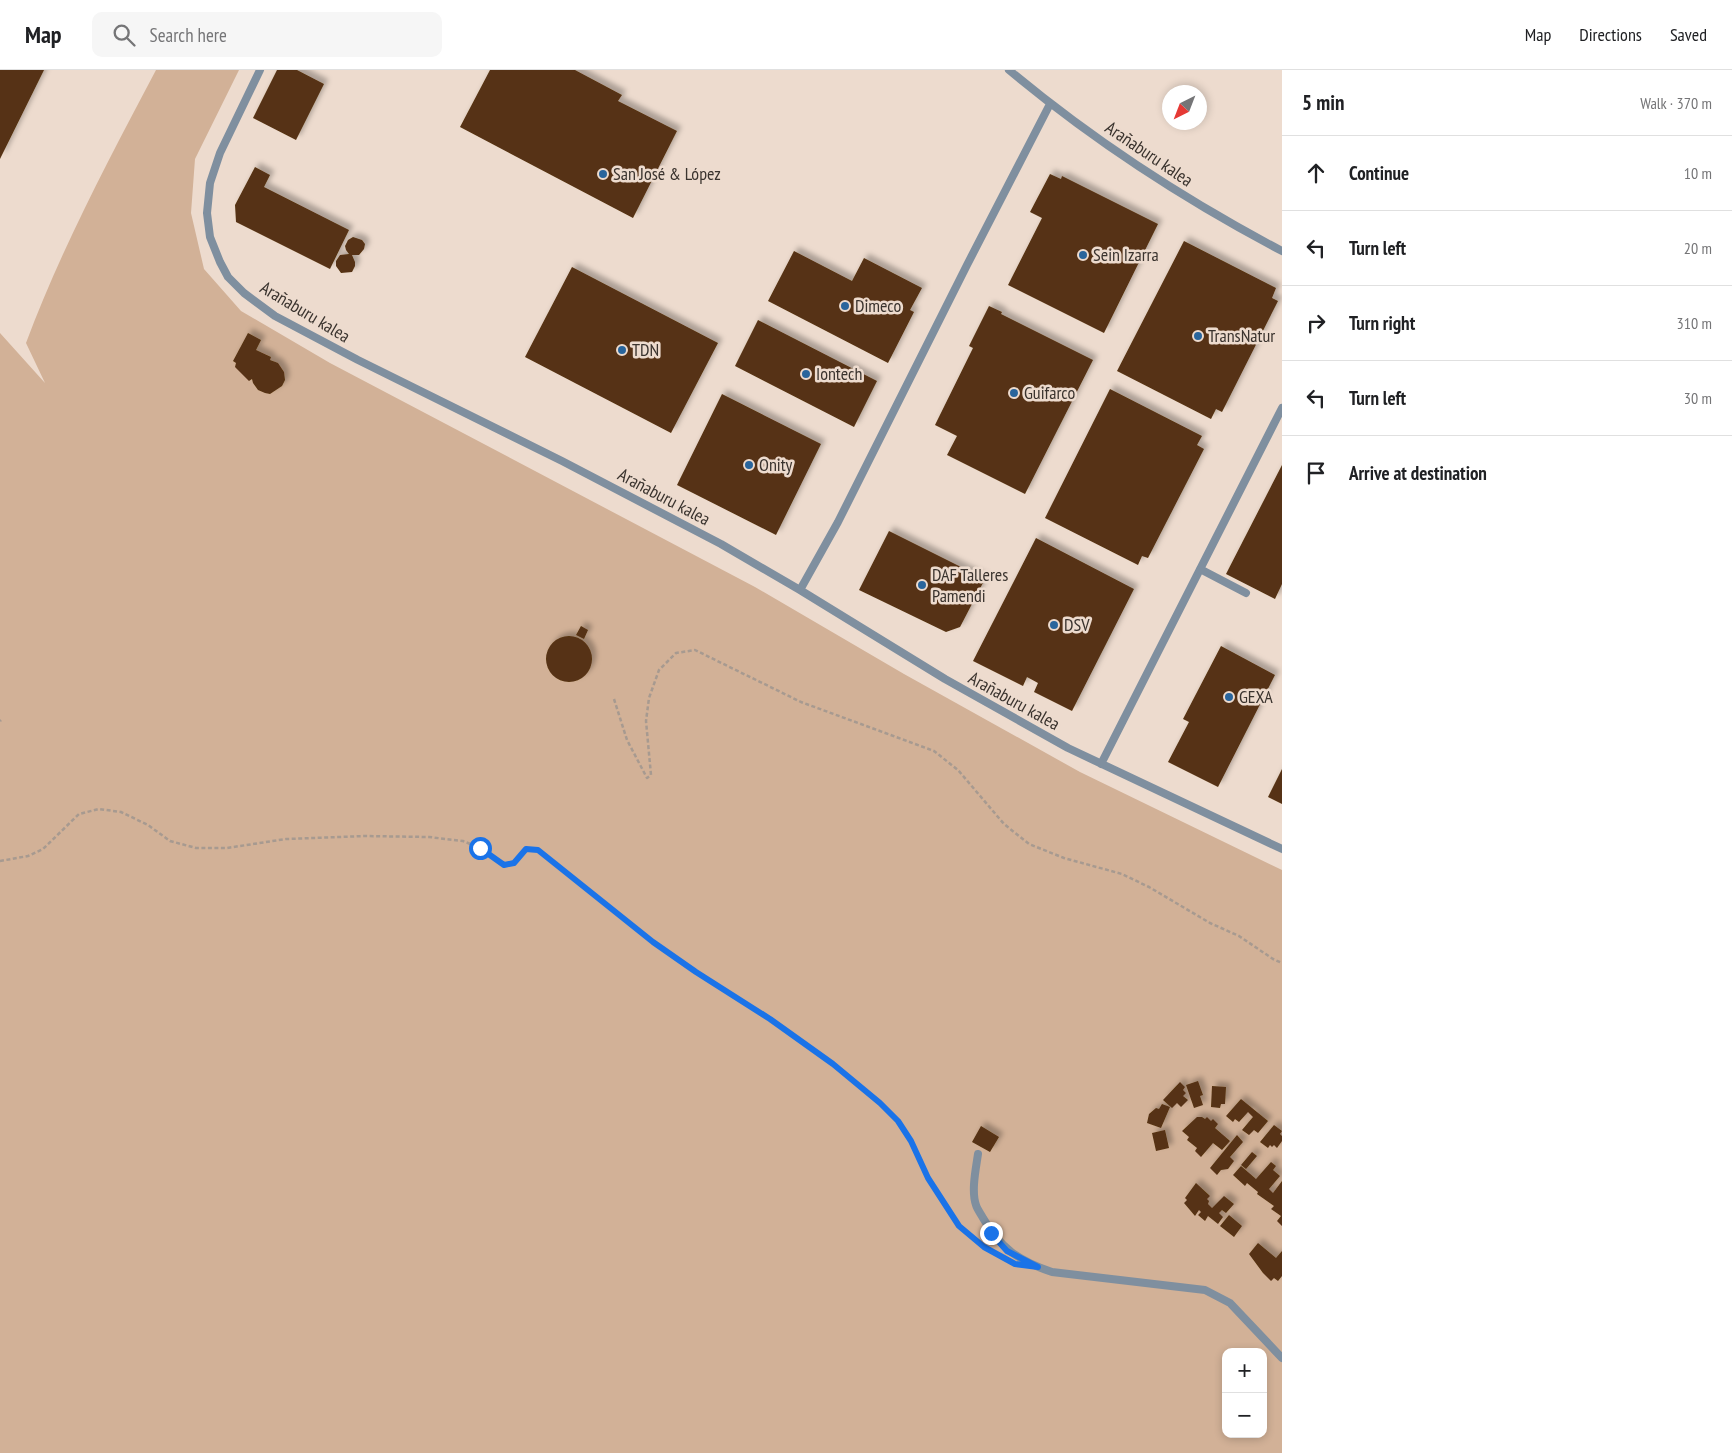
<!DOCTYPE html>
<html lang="en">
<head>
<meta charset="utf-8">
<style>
	:root { --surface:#fff; --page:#f6f6f6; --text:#202124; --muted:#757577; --line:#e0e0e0 }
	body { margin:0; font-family:"PT Sans Narrow",sans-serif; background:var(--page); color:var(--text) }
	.controls { position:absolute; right:15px; bottom:15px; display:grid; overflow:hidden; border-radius:10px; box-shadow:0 2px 8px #0003 }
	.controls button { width:45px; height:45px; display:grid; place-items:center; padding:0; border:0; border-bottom:1px solid var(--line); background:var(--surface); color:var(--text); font:25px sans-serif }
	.compass { position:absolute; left:1162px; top:15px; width:45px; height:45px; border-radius:50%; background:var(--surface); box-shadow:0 2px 8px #0003; rotate:222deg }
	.stop { position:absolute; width:15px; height:15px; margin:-11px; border:4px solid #1a73e8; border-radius:50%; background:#fff }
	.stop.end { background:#1a73e8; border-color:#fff; box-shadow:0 1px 5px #0008 }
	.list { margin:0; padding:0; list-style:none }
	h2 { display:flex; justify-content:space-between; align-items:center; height:65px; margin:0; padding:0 20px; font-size:21px }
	h2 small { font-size:16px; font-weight:400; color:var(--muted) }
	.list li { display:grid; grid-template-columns:32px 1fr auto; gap:15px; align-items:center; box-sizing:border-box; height:75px; padding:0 20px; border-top:1px solid var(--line) }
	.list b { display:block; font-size:19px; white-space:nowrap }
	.list em { font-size:16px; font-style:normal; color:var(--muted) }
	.icon { flex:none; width:28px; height:28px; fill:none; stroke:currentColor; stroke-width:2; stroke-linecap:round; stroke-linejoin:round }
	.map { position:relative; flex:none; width:1282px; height:1383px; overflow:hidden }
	header { display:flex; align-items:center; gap:30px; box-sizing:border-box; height:70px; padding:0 25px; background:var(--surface); border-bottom:1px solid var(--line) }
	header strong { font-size:24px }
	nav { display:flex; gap:28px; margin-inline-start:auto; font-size:18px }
	.search { width:350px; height:45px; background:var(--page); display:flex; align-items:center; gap:12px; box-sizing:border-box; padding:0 18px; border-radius:10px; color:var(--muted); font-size:19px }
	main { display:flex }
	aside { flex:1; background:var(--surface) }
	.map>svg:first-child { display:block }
</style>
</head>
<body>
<header>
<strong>Map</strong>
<div class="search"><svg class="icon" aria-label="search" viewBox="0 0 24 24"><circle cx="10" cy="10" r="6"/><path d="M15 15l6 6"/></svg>Search here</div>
<nav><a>Map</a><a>Directions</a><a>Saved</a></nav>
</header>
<main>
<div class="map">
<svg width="1282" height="1383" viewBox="0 0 1282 1383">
	<defs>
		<filter id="shadow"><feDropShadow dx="4.5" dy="-4.5" stdDeviation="2.5" flood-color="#0004"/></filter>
	</defs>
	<rect width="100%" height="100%" fill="#eddbce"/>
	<path fill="#d2b197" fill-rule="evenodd" d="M 156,0 L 239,0 L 195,89 L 191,143 L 204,199 L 241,241 L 330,293 L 755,517 L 904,604 L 1080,702 L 1282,800 L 1282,1383 L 0,1383 L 0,263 L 45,313 L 26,273 C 61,179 109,89 156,0 ZM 1226,1282 L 1263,1282 L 1263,1364 L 1226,1364 Z"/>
	<path fill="#563312" filter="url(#shadow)" d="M 0,0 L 44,0 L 0,89 Z
		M 277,0 L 297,0 L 324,14 L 296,70 L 253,48 Z
		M 490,0 L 575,0 L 622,25 L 618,31 L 677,61 L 633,148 L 460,57 Z
		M 255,97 L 270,105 L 264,117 L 349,160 L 330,199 L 236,152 L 235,135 Z
		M 1050,104 L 1061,109 L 1062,106 L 1158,154 L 1104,263 L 1008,215 L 1042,148 L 1030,142 Z
		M 353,167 L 362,170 L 365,174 L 364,179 L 359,185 L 352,185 L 355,192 L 355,196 L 352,202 L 341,203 L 336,196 L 336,191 L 340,185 L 349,184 L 346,180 L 345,176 L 348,170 Z
		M 1184,171 L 1276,218 L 1272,228 L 1278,231 L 1222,342 L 1216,339 L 1211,349 L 1117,301 Z
		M 794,181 L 852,211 L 864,188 L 922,218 L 910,240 L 914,242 L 888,293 L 768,231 Z
		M 572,197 L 718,273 L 671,363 L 525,287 Z
		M 989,236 L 1002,242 L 1001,244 L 1093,290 L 1025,424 L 947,385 L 957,366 L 935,355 L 973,278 L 969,276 Z
		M 758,250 L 877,311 L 854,357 L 735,296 Z
		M 248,263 L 261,270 L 256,280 L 271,287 L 270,290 L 278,293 L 284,302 L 285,310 L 282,316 L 270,324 L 265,323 L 258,320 L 253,313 L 252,309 L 249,311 L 235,297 L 236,293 L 233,291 Z
		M 1110,319 L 1202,366 L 1197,375 L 1204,379 L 1148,488 L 1142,486 L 1138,495 L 1045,448 Z
		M 722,324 L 821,374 L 776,465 L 677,415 Z
		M 1282,395 L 1282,514 L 1275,529 L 1226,504 Z
		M 889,461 L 985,509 L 960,557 L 946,562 L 859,520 Z
		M 1036,468 L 1134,519 L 1072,641 L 1034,622 L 1038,613 L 1027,607 L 1023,616 L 973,591 Z
		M 581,556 L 588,560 L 584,569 L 576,565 Z
		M546 589a23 23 0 1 1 46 0a23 23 0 1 1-46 0Z
		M 1221,576 L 1275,605 L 1218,717 L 1168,692 L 1189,652 L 1183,649 Z
		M 1282,699 L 1282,734 L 1268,727 Z
		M 1198,1011 L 1203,1025 L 1200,1026 L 1203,1035 L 1194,1038 L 1186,1015 Z
		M 1180,1012 L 1185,1017 L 1183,1020 L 1186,1023 L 1183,1026 L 1188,1030 L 1181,1037 L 1177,1033 L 1172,1038 L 1163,1030 Z
		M 1212,1016 L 1226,1017 L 1225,1034 L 1221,1034 L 1220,1038 L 1211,1037 Z
		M 1241,1029 L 1268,1051 L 1258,1063 L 1254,1060 L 1249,1065 L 1242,1060 L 1253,1047 L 1248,1042 L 1239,1052 L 1235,1049 L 1233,1052 L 1226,1046 Z
		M 1162,1034 L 1170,1037 L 1161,1058 L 1147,1053 L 1149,1044 L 1156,1038 L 1159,1039 Z
		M 1197,1047 L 1202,1047 L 1205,1049 L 1207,1047 L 1211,1051 L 1213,1049 L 1218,1054 L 1215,1058 L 1230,1071 L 1222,1080 L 1213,1073 L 1201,1087 L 1195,1081 L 1197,1078 L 1187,1070 L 1189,1067 L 1182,1061 Z
		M 1274,1055 L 1282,1061 L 1280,1064 L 1282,1066 L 1282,1071 L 1277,1078 L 1274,1075 L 1272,1077 L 1270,1075 L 1268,1078 L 1260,1072 Z
		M 981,1056 L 999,1067 L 990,1082 L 972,1072 Z
		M 1165,1060 L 1169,1078 L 1156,1081 L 1152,1063 Z
		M 1237,1065 L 1243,1072 L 1230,1087 L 1234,1091 L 1228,1099 L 1221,1100 L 1217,1105 L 1210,1098 Z
		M 1252,1082 L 1257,1086 L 1246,1099 L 1241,1095 Z
		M 1271,1092 L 1276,1096 L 1273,1100 L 1280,1106 L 1269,1119 L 1273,1123 L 1282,1111 L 1282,1156 L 1277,1151 L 1281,1146 L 1271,1139 L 1274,1136 L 1257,1124 L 1258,1122 L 1247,1113 L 1245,1116 L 1233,1105 L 1241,1096 L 1256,1109 Z
		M 1196,1113 L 1210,1126 L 1207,1129 L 1209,1131 L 1208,1134 L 1212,1138 L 1224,1126 L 1234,1134 L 1226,1143 L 1222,1140 L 1219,1143 L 1223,1147 L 1218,1154 L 1208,1146 L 1205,1151 L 1198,1145 L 1201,1142 L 1199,1140 L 1195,1146 L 1184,1133 L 1187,1130 L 1185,1128 Z
		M 1229,1145 L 1242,1156 L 1234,1167 L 1220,1156 Z
		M 1258,1173 L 1276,1188 L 1282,1181 L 1282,1206 L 1278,1211 L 1274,1208 L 1271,1211 L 1263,1203 L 1249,1184 Z"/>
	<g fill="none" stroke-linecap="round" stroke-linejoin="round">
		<path stroke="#a79a90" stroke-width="2.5" stroke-dasharray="4 2.5" stroke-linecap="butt" d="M 614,629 L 627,670 L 647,708 L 651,705 L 646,651 L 649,628 L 659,600 L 676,583 L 695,580 L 801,632 L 934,681 L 958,700 L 1004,754 L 1029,774 L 1064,788 L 1122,804 L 1149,817 L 1210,853 L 1239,866 L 1273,889 L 1282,893
			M 0,651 L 1,650
			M 0,791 L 28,786 L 43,779 L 79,744 L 99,739 L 121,742 L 148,755 L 170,771 L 196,778 L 227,778 L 286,769 L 364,766 L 429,767 L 463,771 L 480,778 L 504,795 L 514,793 L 526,779 L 538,780 L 653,872 L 696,903 L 770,949 L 833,994 L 881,1033 L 898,1051 L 911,1071 L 928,1108 L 959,1156 L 984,1177 L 995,1183"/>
		<path stroke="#7f8f9f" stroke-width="8" d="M 260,0 L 220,83 L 210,113 L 207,143 L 210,167 L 220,192 L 228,207 L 244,223 L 275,246 L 358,290 L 562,391 L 721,474 L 800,520 L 945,609 L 1068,678 L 1282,779
			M 1009,0 C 1093,70 1185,130 1282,181
			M 1200,499 L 1246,523
			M 800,520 L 838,452 L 967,195 L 1050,34
			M 1101,694 L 1282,338
			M 978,1084 C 976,1098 971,1121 976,1135 C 977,1139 981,1144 983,1148 C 1000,1178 1019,1191 1052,1202 L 1205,1220 L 1230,1233 L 1282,1288"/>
	</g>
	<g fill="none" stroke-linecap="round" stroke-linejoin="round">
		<path stroke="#1a73e8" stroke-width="6" d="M 480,778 L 504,795 L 514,793 L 526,779 L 538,780 L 653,872 L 696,902 L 770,949 L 833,994 L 880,1033 L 898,1051 L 911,1071 L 928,1108 L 959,1156 L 984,1177 L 1015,1194 L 1038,1197 L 1007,1181 L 991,1163"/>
	</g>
	<g fill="#29659c" stroke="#eddbce" stroke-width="2">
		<circle cx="603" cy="104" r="5"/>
		<circle cx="1083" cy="185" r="5"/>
		<circle cx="845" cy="236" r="5"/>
		<circle cx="1198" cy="266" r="5"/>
		<circle cx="622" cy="280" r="5"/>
		<circle cx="806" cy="304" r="5"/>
		<circle cx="1014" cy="323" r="5"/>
		<circle cx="749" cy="395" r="5"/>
		<circle cx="922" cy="515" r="5"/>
		<circle cx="1054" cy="555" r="5"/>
		<circle cx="1229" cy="627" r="5"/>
	</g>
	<g text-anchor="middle" stroke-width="5" stroke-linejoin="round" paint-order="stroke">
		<g font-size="18" fill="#3a332e" stroke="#eddbce">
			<text transform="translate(1149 84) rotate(34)" y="6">Arañaburu kalea</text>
			<text transform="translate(305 242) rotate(31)" y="6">Arañaburu kalea</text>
			<text transform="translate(664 427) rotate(28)" y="6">Arañaburu kalea</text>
			<text transform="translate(1014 631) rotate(29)" y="6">Arañaburu kalea</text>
		</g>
		<g font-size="18" fill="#3a332e" stroke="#eddbce" text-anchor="start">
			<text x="613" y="110">San José &amp; López</text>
			<text x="1093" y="191">Sein Izarra</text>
			<text x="855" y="242">Dimeco</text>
			<text x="1208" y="272">TransNatur</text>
			<text x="632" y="286">TDN</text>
			<text x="816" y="310">Iontech</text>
			<text x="1024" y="329">Guifarco</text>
			<text x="759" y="401">Onity</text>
			<text x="932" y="511">DAF Talleres<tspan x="932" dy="21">Pamendi</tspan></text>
			<text x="1064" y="561">DSV</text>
			<text x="1239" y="633">GEXA</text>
		</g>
	</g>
</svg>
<div class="controls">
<button>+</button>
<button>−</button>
</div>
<svg class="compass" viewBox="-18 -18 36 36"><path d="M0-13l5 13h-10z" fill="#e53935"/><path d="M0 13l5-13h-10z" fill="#757577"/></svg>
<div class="stop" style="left:480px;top:778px"></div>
<div class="stop end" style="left:991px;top:1163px"></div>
</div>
<aside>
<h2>5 min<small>Walk · 370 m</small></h2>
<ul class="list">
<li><svg class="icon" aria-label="ahead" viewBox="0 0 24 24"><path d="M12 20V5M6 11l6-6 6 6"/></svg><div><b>Continue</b></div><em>10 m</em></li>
<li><svg class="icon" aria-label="left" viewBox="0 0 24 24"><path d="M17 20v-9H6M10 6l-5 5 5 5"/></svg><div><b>Turn left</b></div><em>20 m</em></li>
<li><svg class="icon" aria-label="right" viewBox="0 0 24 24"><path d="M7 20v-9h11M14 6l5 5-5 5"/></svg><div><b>Turn right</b></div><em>310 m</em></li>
<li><svg class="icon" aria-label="left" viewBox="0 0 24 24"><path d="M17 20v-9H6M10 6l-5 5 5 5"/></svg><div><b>Turn left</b></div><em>30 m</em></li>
<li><svg class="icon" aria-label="arrive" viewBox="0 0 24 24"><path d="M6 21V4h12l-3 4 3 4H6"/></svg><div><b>Arrive at destination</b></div></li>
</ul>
</aside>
</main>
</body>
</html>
